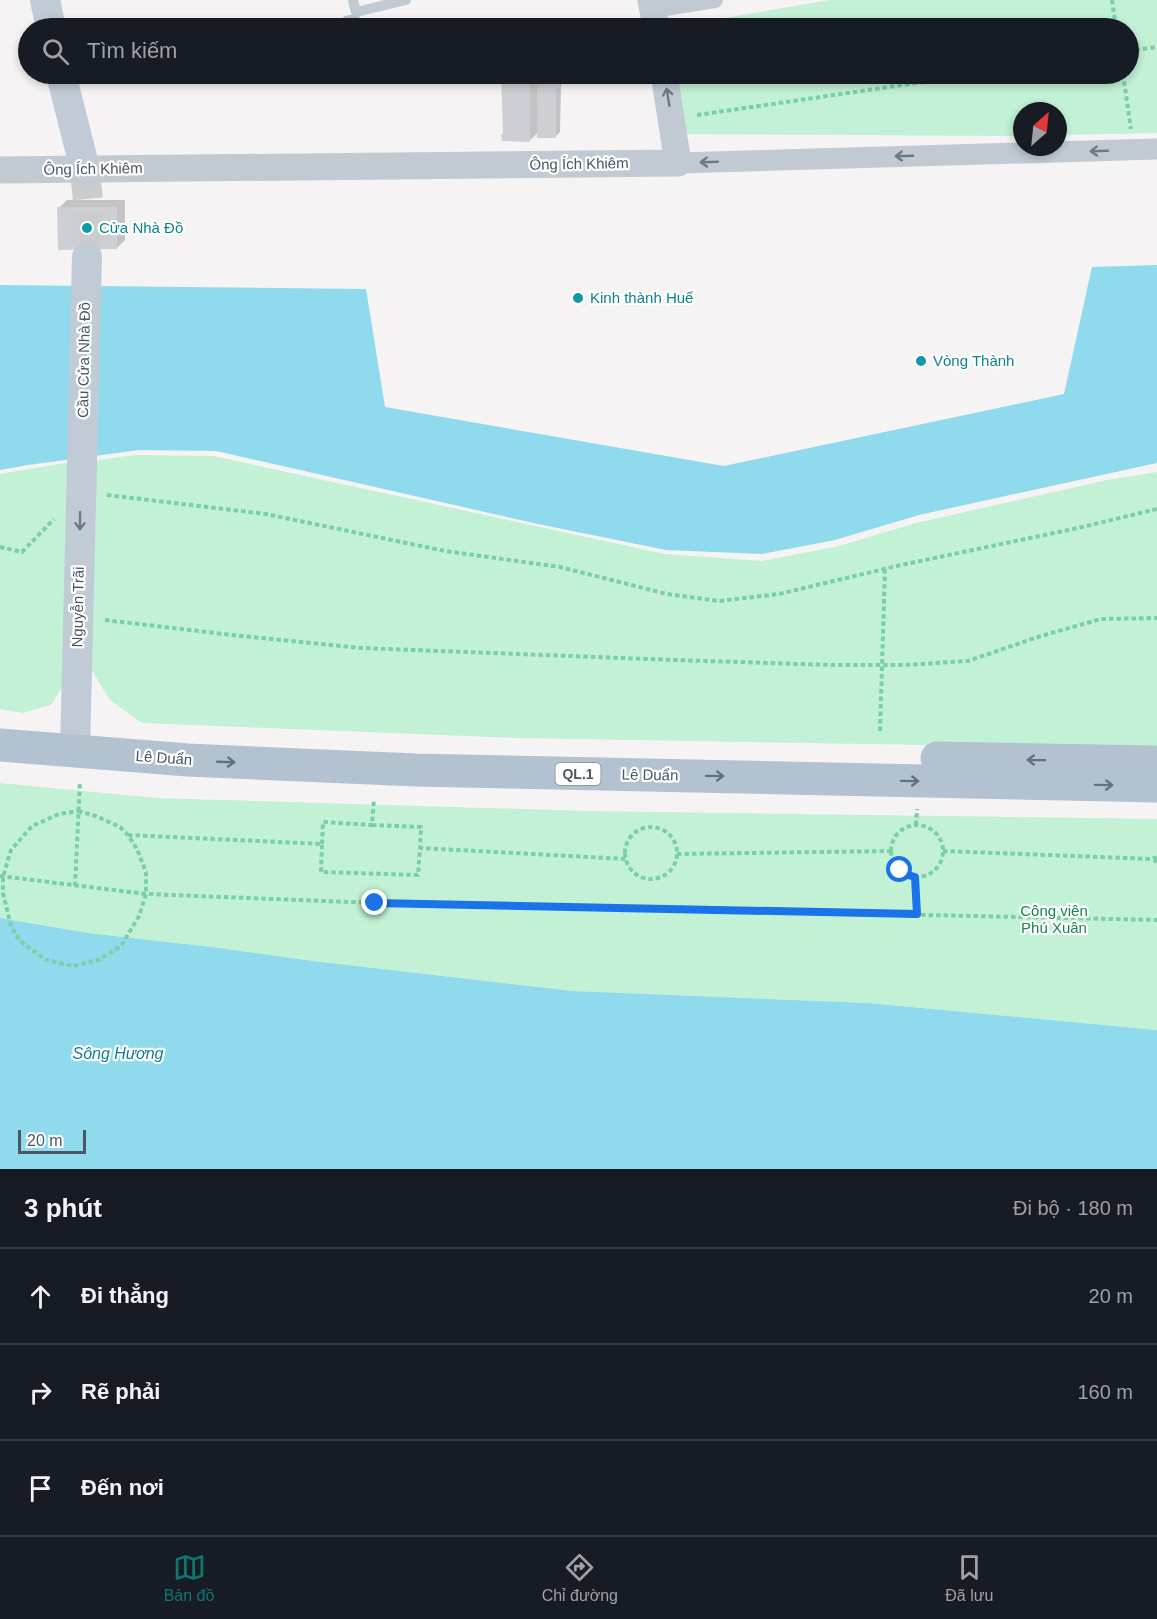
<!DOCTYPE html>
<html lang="vi">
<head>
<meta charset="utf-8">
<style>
	:root { --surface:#171b24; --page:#242831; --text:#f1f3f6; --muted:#9ea1a6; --line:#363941; --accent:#0f766e }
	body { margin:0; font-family:Arial,sans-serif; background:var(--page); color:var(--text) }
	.compass { position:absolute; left:1013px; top:102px; width:54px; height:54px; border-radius:50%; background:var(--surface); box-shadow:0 3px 9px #0003; rotate:27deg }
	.scale { position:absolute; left:18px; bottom:15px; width:68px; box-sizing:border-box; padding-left:6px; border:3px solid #4a5661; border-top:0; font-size:16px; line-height:21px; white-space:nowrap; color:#4a5661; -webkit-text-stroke:4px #fff; paint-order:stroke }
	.stop { position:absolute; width:18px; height:18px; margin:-14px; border:4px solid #1a73e8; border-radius:50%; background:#fff }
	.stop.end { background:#1a73e8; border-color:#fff; box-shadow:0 2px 6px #0008 }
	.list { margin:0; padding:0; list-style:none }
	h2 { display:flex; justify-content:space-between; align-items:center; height:78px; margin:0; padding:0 24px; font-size:26px }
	h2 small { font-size:20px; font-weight:400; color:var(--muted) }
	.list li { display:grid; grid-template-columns:39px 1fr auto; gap:18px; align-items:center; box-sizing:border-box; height:96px; padding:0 24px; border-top:2px solid var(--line) }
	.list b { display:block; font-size:22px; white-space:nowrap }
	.list em { font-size:20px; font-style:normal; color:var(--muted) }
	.icon { flex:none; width:33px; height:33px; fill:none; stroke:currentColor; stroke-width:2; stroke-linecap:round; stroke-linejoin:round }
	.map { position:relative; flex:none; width:1157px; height:1169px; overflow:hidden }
	.search { position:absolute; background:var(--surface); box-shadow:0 3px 9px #0003; left:18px; right:18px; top:18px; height:66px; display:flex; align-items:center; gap:15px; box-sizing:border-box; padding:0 21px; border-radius:33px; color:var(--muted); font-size:22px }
	.sheet { height:366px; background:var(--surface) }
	nav { display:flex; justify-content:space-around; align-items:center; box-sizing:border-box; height:84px; border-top:2px solid var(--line); background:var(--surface); font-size:16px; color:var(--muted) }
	nav a { display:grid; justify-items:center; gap:3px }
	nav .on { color:var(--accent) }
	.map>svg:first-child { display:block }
</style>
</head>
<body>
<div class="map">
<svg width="1157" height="1169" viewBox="0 0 1157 1169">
	<rect width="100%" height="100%" fill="#f5f3f3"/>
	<path fill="#c3f1d5" d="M 830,0 L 1157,0 L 1157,133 L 1058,135 L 1058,111 L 1022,111 L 1022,136 L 683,134 L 674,74 L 1128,74 L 1128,28 L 682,28 L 683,25 Z
		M 137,455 L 213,456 L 665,554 L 762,561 L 839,546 L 916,523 L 1107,480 L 1157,472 L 1157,749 L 517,738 L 142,723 L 110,700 L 91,669 L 90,468 L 99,460 Z
		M 65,463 L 74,468 L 66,681 L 51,705 L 22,713 L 0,709 L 0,474 Z
		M 0,783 L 156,798 L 588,811 L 1157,819 L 1157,1030 L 869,1003 L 573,991 L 313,961 L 212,947 L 88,933 L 0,918 Z"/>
	<path fill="#90daee" d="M 1157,265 L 1157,463 L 919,515 L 835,540 L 762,554 L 666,550 L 538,524 L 216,451 L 139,450 L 28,465 L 0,470 L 0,285 L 366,289 L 385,407 L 724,466 L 1064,394 L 1092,267 Z
		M 0,918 L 88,933 L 212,947 L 313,961 L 573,991 L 869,1003 L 1157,1030 L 1157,1169 L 0,1169 Z"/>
	<path fill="#0003" d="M 359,13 L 361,28 L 340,28 L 339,21 L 345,16 Z
		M 242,74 L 280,74 L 277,77 L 243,81 Z
		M 503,74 L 537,74 L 537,77 L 541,74 L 565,74 L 565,81 L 561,85 L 560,132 L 555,137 L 539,132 L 530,140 L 503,134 L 504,133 Z
		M 67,200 L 125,200 L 125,240 L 117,248 L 59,208 Z"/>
	<path fill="#cdcfd5" d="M 354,18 L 356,28 L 338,28 L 338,20 Z
		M 241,74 L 277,74 L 278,78 L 242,83 Z
		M 501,74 L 530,74 L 530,142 L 502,141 L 501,134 L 503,134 Z
		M 560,74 L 560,88 L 556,88 L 556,138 L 537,138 L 538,108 L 537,105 L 537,75 Z
		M 57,207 L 117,207 L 117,249 L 58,250 Z"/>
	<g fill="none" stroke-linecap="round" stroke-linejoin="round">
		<path stroke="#caccce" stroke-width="30" stroke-dasharray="30 15" stroke-linecap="butt" d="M 85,169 L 88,201 L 87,257"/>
		<path stroke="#7ad0a6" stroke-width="4" stroke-dasharray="4.5 3" stroke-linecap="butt" d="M 1112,0 L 1116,28
			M 1128,51 L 1157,47
			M 1123,74 L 1131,129
			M 697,115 L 978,74
			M 107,495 L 266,514 L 445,551 L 560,567 L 667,594 L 719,601 L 779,594 L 901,565 L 1078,528 L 1157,509
			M 0,547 L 22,552 L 54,519
			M 105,620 L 241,636 L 361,648 L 675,660 L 832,665 L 904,665 L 968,661 L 1041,636 L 1101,619 L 1157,618
			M 880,731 L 885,569
			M 78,811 L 96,816 L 120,827 L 128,835 L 137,849 L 146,872 L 146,894 L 139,916 L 121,946 L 98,960 L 73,966 L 46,960 L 20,941 L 11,926 L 3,893 L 3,877 L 11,850 L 32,826 L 59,814 Z
			M 372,825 L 421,827 L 420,848
			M 916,825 L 917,809
			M891 851a26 26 0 1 1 52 0a26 26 0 1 1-52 0Z
			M625 853a26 26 0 1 1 52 0a26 26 0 1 1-52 0Z
			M 128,835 L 322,844 L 321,872 L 418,875 L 420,848 L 626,859
			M 322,844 L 323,822 L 372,825 L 374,799
			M 943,851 L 1152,859
			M 677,854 L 892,851
			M 1157,857 L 1152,859 L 1157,862
			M 0,876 L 146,894 L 375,903 L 1157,920
			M 916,877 L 917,914
			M 75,886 L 80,781"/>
		<path stroke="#c1cad2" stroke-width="10" d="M 353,0 L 356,12 L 406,0"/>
		<path stroke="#c1cad2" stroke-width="16" d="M 653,10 L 715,0"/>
		<path stroke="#c1cad2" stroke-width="21" d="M 678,163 L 1157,149"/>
		<path stroke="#c1cad2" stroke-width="27" d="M 651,0 L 656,28
			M 0,170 L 678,163 L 664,74"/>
		<path stroke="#c1cbd6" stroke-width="30" d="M 45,0 L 51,28
			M 61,74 L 85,169
			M 75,751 L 87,257"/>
		<path stroke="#b3c2d1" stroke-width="33" d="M 0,745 L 188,760 L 416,770 L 1157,786
			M 937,758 L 1157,762"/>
	</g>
	<defs><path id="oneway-shaft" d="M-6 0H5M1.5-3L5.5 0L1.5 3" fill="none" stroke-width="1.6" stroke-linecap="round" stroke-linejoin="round" transform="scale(1.5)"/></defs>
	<g stroke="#6e7983">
		<use href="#oneway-shaft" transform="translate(668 97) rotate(-99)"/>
		<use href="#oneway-shaft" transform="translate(1099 151) rotate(178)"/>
		<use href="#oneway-shaft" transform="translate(904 156) rotate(178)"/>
		<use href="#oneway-shaft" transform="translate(709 162) rotate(178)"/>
	</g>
	<use stroke="#6e7984" href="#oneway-shaft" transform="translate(80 521) rotate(91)"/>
	<g stroke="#64717d">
		<use href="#oneway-shaft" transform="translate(1036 760) rotate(-179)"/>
		<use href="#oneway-shaft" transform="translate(226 762) rotate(2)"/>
		<use href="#oneway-shaft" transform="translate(715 776) rotate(1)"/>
		<use href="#oneway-shaft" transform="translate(910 781) rotate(1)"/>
		<use href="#oneway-shaft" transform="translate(1104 785) rotate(1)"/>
	</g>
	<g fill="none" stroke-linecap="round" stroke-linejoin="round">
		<path stroke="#1a73e8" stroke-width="8" d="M 375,903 L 917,914 L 915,877 L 908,875 L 900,870"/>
	</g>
	<g fill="#0f9aa8" stroke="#fff" stroke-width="2">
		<circle cx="87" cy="228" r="6"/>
		<circle cx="578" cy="298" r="6"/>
		<circle cx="921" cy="361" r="6"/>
	</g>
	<g text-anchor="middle" stroke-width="4.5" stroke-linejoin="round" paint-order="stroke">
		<rect fill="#fff" stroke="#808990" stroke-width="1.5" x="555.5" y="763" width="45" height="22" rx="4.5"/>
		<g font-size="14" font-weight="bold" fill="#4a5661">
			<text x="578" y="779">QL.1</text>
		</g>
		<g font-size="15" fill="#4a5661" stroke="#fff">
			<text transform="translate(579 164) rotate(-1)" y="5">Ông Ích Khiêm</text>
			<text transform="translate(93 169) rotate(-1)" y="5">Ông Ích Khiêm</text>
			<text transform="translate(84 360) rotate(-89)" y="5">Cầu Cửa Nhà Đồ</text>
			<text transform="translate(78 607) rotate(-89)" y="5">Nguyễn Trãi</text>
			<text transform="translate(164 758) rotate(4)" y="5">Lê Duẩn</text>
			<text transform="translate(650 775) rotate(1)" y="5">Lê Duẩn</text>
		</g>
		<g font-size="15" fill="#0d838f" stroke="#fff" text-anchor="start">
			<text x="99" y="233">Cửa Nhà Đồ</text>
			<text x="590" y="303">Kinh thành Huế</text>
			<text x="933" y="366">Vòng Thành</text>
		</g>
		<g font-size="15" fill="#17864f" stroke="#fff">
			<text x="1054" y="916">Công viên<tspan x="1054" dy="17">Phú Xuân</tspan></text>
		</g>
		<g font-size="16" font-style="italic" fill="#0c7c9b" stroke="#fff">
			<text x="118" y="1059">Sông Hương</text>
		</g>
	</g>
</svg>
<svg class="compass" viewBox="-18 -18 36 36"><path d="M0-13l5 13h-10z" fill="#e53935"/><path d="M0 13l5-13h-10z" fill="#9ea1a6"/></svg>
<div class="scale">20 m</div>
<div class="stop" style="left:900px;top:870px"></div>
<div class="stop end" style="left:375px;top:903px"></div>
<div class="search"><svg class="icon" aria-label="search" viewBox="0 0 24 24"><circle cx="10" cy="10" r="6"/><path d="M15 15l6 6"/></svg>Tìm kiếm</div>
</div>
<section class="sheet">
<h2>3 phút<small>Đi bộ · 180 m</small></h2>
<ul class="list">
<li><svg class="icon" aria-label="ahead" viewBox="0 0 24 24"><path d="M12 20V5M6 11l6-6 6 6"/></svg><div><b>Đi thẳng</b></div><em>20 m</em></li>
<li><svg class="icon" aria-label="right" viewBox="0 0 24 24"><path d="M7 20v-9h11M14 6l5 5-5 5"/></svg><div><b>Rẽ phải</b></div><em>160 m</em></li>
<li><svg class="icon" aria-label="arrive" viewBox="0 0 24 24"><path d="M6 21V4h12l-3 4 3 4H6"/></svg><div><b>Đến nơi</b></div></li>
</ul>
</section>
<nav>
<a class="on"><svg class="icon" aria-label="map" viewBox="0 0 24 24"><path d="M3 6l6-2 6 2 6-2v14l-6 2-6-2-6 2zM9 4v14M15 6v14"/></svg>Bản đồ</a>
<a><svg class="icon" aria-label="directions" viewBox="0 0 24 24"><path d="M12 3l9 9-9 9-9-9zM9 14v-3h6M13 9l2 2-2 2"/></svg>Chỉ đường</a>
<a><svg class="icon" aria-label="saved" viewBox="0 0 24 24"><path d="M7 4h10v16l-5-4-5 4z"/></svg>Đã lưu</a>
</nav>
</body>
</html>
